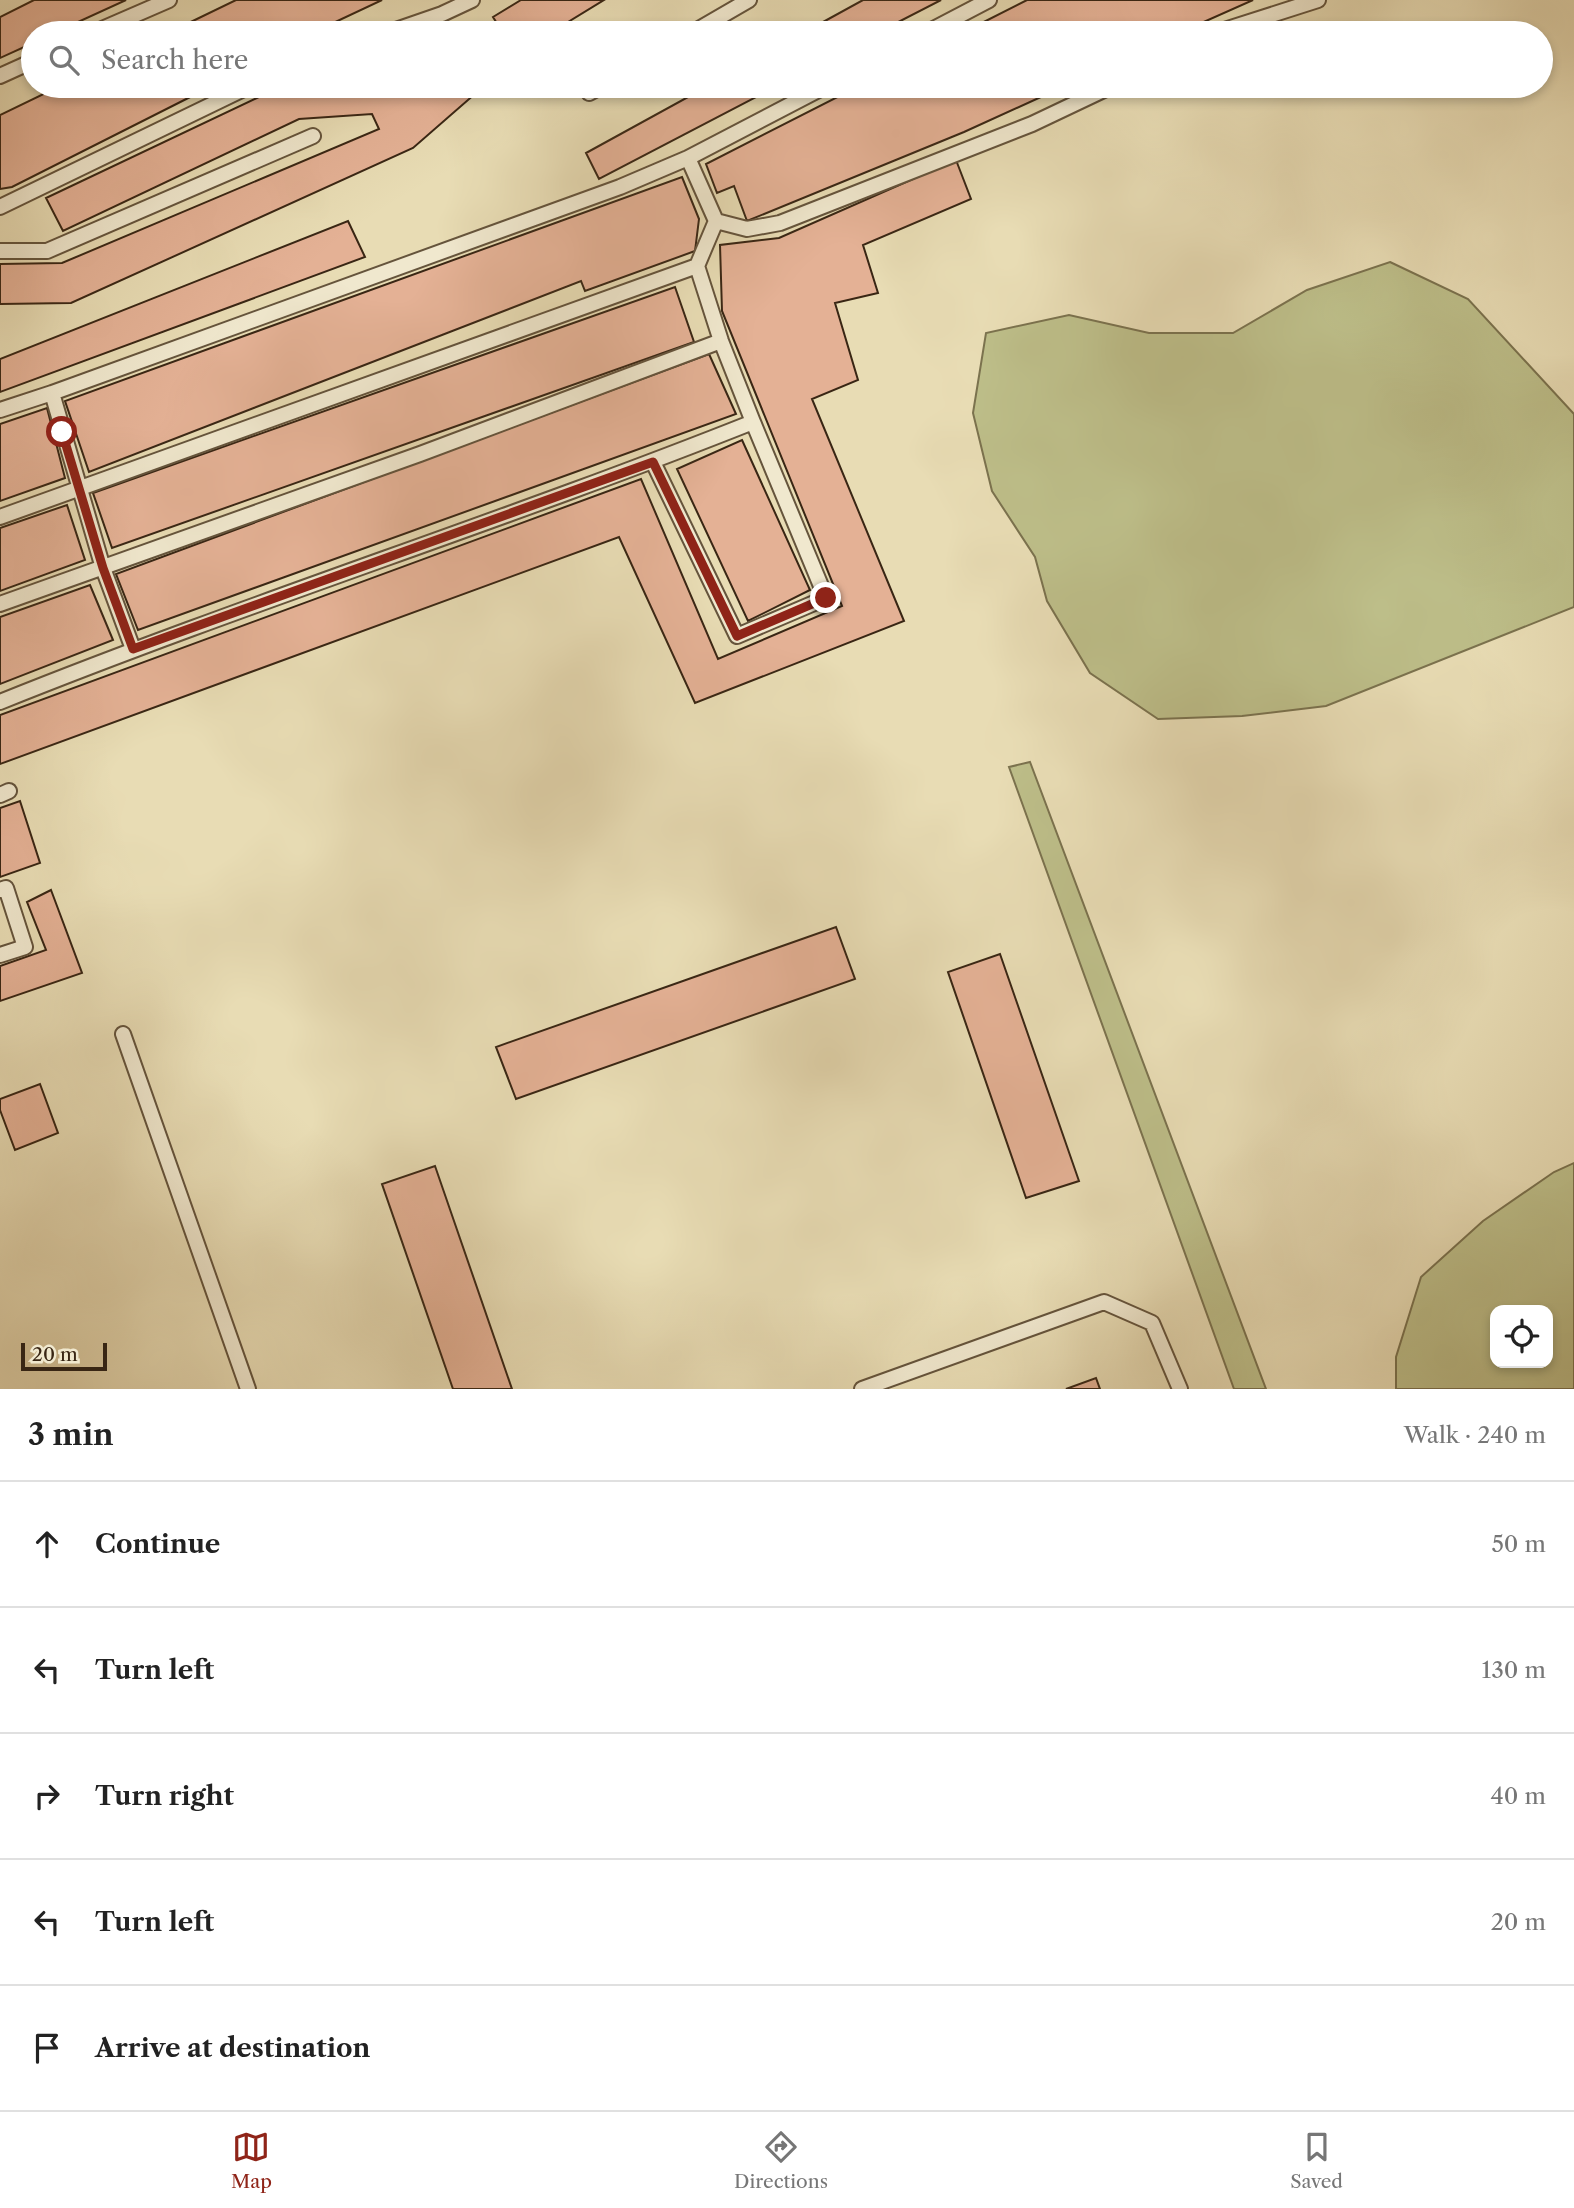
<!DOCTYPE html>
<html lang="en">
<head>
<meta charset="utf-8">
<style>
	:root { --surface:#fff; --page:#f6f6f6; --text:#222; --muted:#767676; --line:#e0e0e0; --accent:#8f2418 }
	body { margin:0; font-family:"Libre Caslon Text",serif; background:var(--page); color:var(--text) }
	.controls { position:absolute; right:21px; bottom:21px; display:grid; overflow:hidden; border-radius:14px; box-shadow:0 4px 10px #0003 }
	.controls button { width:63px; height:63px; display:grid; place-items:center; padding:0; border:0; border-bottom:2px solid var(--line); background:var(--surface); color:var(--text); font:35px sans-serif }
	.scale { position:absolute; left:21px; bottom:18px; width:86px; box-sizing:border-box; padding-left:7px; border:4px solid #392614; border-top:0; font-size:19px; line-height:24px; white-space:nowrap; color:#392614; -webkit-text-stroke:5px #f0e8ce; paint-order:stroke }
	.stop { position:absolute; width:21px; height:21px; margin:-16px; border:5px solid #8f2418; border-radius:50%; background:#fff }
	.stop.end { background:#8f2418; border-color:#fff; box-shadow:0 2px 7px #0008 }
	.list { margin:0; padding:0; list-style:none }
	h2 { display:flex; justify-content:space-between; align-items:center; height:91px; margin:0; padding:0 28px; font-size:30px }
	h2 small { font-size:23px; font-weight:400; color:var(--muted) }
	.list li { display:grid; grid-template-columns:46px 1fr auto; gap:21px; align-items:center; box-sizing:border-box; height:126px; padding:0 28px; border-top:2px solid var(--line) }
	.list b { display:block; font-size:26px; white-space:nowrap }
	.list em { font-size:23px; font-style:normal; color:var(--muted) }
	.icon { flex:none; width:38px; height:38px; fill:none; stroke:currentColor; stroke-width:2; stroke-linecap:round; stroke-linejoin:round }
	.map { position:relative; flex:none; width:1574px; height:1389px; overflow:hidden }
	.search { position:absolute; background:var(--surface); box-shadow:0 4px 10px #0003; left:21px; right:21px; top:21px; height:77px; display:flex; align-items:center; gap:18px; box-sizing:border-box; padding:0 24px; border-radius:38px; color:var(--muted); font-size:26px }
	.sheet { height:721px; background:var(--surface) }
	nav { display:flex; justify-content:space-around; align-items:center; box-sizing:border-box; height:98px; border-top:2px solid var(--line); background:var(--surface); font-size:19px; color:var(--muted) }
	nav a { display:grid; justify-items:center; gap:4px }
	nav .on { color:var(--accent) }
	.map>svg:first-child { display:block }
</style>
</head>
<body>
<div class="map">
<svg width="1574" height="1389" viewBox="0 0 1574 1389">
	<rect width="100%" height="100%" fill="#e8dcb4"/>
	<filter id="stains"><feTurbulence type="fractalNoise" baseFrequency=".00286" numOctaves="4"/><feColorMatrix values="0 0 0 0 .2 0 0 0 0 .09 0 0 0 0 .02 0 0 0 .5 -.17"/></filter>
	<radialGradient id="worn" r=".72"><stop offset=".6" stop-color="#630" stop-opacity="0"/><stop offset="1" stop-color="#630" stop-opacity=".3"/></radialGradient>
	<path fill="#bdbe89" stroke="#7b724e" stroke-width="2" fill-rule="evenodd" d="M 1390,262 L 1468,299 L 1574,414 L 1574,607 L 1326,706 L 1242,716 L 1158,719 L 1090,673 L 1047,601 L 1035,557 L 992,491 L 973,413 L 986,333 L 1069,315 L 1149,333 L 1233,333 L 1307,290 Z
		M 1030,762 L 1266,1389 L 1234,1389 L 1009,767 Z
		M 1574,1163 L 1574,1389 L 1396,1389 L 1396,1357 L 1421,1277 L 1483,1221 L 1554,1172 ZM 1548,1310 L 1548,1363 L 1495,1363 L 1495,1310 Z"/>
	<path fill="#e4b195" stroke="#392614" stroke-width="2" d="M 34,0 L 126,0 L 54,33 L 33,33 L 33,43 L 0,58 L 0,17 Z
		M 236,0 L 382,0 L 312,33 L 168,33 Z
		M 521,0 L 604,0 L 550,33 L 503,33 L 493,17 Z
		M 863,0 L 941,0 L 877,33 L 803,33 Z
		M 1027,0 L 1253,0 L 1179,33 L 962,33 Z
		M 60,86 L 212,86 L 12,187 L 0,189 L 0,115 Z
		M 282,86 L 484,86 L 413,148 L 71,303 L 0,304 L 0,264 L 62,263 L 379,129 L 372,114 L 299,119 L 63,231 L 46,198 Z
		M 708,86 L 777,86 L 599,179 L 586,153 Z
		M 859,86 L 1065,86 L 964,132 L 747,221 L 734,186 L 717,193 L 706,164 Z
		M 956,160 L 971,199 L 863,245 L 878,293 L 835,303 L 858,380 L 812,399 L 904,621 L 695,703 L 619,537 L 0,764 L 0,715 L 641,479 L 718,659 L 842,606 L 722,311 L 720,245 L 779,238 Z
		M 682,177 L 699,219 L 695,251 L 585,291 L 581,281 L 89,472 L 65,401 Z
		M 348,221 L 365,257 L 0,392 L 0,359 Z
		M 675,287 L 694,342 L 112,548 L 93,493 Z
		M 709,354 L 736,414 L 138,630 L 116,574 Z
		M 47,408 L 65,478 L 0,501 L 0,424 Z
		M 742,440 L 810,590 L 748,621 L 677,469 Z
		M 67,505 L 85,560 L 0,591 L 0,528 Z
		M 90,585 L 113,640 L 0,684 L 0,617 Z
		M 20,801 L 40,863 L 0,877 L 0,808 Z
		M 51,890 L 82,973 L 0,1001 L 0,966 L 46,950 L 27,902 Z
		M 836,927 L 855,979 L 516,1099 L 496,1047 Z
		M 1000,954 L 1079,1181 L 1026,1198 L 948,972 Z
		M 40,1084 L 58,1133 L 15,1150 L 0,1110 L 0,1099 Z
		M 435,1166 L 512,1389 L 453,1389 L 382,1184 Z
		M 1096,1378 L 1100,1389 L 1066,1389 Z"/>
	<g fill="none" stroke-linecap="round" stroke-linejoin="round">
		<g stroke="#65543c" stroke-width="18">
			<path id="service" d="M 93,33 L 169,0
				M 387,33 L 442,14 L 472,0
				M 692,33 L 749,0
				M 926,33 L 989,0
				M 1215,33 L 1318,0
				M 0,76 L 33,61
				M 589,93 L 602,86
				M 688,158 L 716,221 L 697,266
				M 0,207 L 250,86
				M 716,221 L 747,229 L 780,223 L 1032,124 L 1112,86
				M 0,251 L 47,251 L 313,136
				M 52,393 L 620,187 L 688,158 L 826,86
				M 0,410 L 52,393 L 103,568 L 133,649
				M 653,462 L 737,636 L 826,598 L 753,422
				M 0,517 L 697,266 L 721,341 L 753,422 C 504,521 249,602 0,702
				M 0,604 L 420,454 L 721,341
				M 0,795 L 9,791
				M 0,890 L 6,888 L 25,947 L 0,955
				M 123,1034 L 248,1389
				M 862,1389 L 1104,1302 L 1152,1323 L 1180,1389"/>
		</g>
		<use href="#service" stroke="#f0e8ce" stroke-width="14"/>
	</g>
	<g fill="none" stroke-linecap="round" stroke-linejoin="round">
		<path stroke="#8f2418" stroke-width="9" d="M 62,432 L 103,568 L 133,649 L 653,462 L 737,636 L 826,598"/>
	</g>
	<rect width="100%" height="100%" filter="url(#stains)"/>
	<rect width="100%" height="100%" fill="url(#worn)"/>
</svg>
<div class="controls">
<button><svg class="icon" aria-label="locate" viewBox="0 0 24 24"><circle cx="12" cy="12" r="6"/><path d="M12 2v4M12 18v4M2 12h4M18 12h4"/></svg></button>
</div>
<div class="scale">20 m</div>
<div class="stop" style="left:62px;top:432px"></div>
<div class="stop end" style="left:826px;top:598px"></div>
<div class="search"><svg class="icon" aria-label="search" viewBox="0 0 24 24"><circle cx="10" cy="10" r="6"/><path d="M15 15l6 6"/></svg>Search here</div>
</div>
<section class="sheet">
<h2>3 min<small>Walk · 240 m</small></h2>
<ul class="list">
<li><svg class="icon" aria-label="ahead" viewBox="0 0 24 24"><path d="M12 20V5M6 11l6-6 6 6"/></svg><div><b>Continue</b></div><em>50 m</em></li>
<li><svg class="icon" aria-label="left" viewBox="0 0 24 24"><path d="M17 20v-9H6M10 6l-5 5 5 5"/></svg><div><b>Turn left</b></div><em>130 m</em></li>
<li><svg class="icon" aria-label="right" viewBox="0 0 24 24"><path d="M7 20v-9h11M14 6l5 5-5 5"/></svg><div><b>Turn right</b></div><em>40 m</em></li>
<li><svg class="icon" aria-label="left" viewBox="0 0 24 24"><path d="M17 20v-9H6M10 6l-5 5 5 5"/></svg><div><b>Turn left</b></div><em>20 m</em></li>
<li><svg class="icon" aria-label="arrive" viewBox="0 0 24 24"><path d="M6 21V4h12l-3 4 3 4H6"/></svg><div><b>Arrive at destination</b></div></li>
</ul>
</section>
<nav>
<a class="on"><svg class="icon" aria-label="map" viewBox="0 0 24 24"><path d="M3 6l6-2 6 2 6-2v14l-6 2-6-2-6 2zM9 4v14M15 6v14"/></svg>Map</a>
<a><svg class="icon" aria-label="directions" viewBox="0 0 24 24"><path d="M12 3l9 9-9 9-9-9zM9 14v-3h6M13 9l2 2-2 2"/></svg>Directions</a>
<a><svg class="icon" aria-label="saved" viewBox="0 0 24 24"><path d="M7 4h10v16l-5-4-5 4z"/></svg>Saved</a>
</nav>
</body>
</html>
